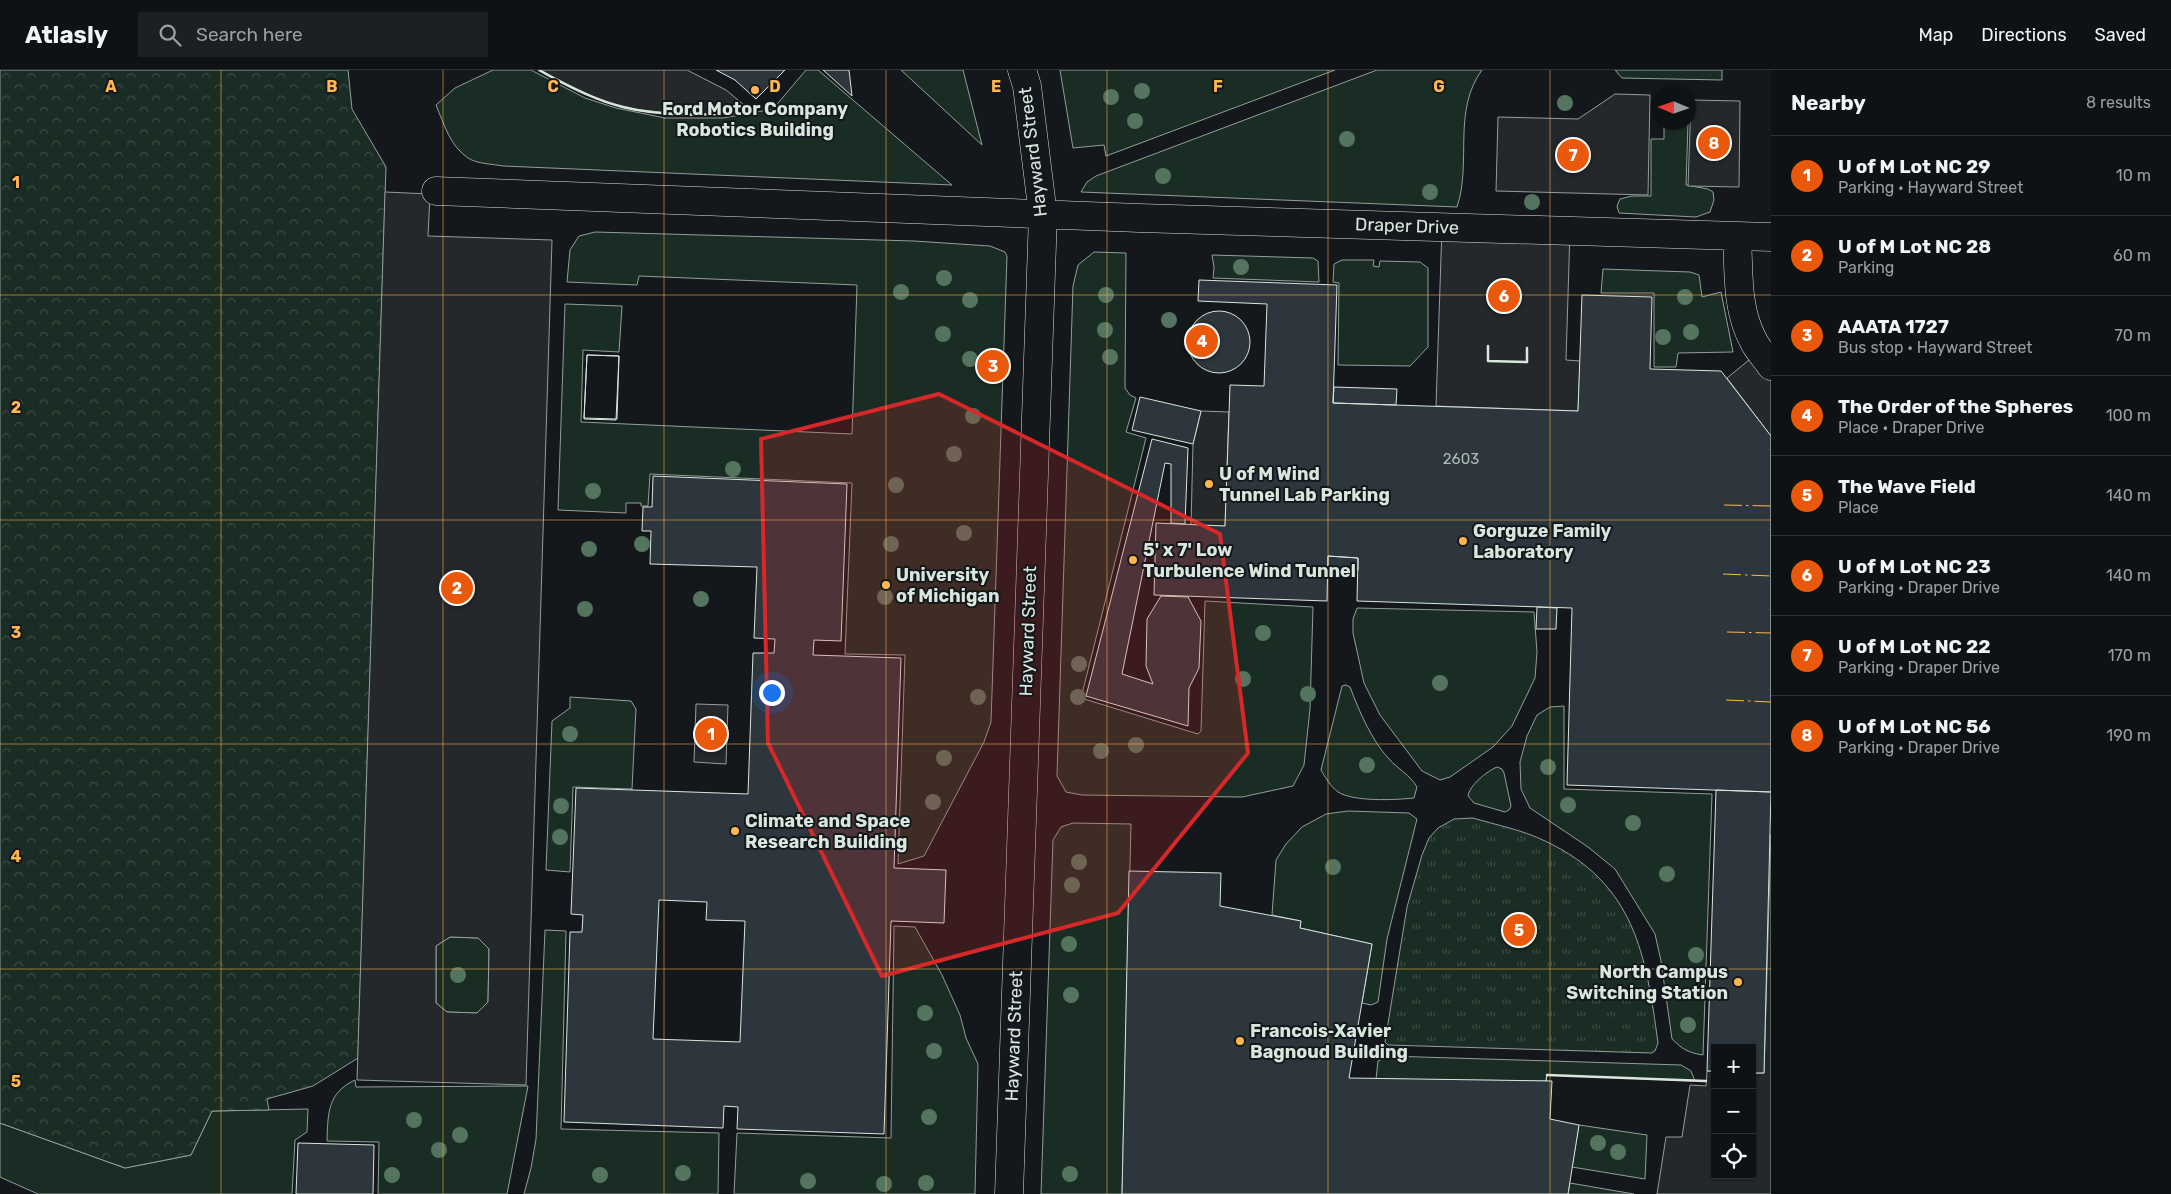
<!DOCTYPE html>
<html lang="en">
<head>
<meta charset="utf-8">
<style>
	:root { --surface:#0f1215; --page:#1d2022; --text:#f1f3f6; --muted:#9b9ea0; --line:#2f3234; --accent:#ea580c }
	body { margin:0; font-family:Rubik,sans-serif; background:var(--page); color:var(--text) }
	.controls { position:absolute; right:15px; bottom:15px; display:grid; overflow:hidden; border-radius:0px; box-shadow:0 1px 4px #0004 }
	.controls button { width:45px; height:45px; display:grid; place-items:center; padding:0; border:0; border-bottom:1px solid var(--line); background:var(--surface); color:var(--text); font:25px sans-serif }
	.compass { position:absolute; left:1651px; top:15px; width:45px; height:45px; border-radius:50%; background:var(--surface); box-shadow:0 1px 4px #0004; rotate:272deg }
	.you { position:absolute; left:771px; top:622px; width:18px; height:18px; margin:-12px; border:4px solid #fff; border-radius:50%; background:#1a73e8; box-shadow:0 0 0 8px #1a73e833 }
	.badge { display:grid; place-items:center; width:32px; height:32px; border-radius:50%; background:var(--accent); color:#fff; font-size:16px; font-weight:700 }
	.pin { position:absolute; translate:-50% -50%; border:2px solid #fff; box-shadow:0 1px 5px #0006 }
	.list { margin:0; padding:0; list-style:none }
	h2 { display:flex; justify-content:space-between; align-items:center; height:65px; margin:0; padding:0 20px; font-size:21px }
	h2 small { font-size:16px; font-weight:400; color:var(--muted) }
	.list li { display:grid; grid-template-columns:32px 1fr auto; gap:15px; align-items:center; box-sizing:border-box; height:80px; padding:0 20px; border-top:1px solid var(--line) }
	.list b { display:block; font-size:19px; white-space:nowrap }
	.list p { margin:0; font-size:16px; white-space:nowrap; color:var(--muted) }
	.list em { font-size:16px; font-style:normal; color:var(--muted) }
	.icon { flex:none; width:28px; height:28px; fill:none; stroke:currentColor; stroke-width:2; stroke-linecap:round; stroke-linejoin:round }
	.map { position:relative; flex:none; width:1771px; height:1124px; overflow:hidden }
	header { display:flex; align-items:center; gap:30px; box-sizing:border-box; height:70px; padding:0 25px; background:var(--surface); border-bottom:1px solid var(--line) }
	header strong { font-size:24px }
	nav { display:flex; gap:28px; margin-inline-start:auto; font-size:18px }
	.search { width:350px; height:45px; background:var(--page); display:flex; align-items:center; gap:12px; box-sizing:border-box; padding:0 18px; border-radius:0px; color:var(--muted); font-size:19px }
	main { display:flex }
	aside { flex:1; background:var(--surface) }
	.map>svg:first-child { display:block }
</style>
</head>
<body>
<header>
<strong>Atlasly</strong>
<div class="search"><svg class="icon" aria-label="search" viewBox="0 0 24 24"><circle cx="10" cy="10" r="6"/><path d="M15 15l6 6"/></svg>Search here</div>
<nav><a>Map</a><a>Directions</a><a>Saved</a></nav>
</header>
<main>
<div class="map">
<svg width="1771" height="1124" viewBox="0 0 1771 1124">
	<defs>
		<pattern id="forest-crowns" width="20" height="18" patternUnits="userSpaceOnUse" patternTransform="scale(1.25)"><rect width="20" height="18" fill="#1a2d24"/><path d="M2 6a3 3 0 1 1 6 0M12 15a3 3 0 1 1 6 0" fill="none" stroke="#3b4b43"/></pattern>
		<pattern id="park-tufts" width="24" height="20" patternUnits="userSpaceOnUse" patternTransform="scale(1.25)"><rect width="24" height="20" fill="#1a2d24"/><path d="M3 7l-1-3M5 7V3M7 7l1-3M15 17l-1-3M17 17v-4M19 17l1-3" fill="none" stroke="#3b4b43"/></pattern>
	</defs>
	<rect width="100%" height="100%" fill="#14181c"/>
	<path fill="#1a2d24" stroke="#939e99" d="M 493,0 L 531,0 L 585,28 L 616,38 L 665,48 L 723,48 L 773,39 L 806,0 L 818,0 L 952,115 L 503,96 C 493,94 477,94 468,88 C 450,76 444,54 436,35 L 455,18 Z
		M 901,0 L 963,0 L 982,75 Z
		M 1060,0 L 1335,0 L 1106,86 L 1104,75 L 1073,78 Z
		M 1377,0 L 1482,0 C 1452,41 1472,92 1457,137 L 1081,122 L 1087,112 L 1096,106 Z
		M 1615,0 L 1722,0 L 1722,10 L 1622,8 Z
		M 1664,53 L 1688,53 L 1686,115 L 1708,119 L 1713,122 L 1714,130 L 1710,142 L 1696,147 L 1619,143 L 1617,136 L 1620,129 L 1632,126 L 1651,126 L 1651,69 L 1664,69 Z
		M 595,162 L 914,171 L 990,176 L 1005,182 L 1007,186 L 991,652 L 984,672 L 924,786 L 898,794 L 905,585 L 845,584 L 852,413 L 650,404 L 648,436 L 641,436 L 641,433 L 626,433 L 626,443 L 558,440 L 565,234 L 622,236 L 619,282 L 583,280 L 581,352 L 852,364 L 857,215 L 639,206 L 637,215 L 567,212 L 570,180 L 579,166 Z
		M 1094,182 L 1126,183 L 1125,318 L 1130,325 L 1136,328 L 1126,362 L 1146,368 L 1081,628 L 1198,664 L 1201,661 L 1205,531 L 1313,537 L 1310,639 L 1304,695 L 1293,716 L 1242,727 L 1082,725 L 1066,722 L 1057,706 L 1073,216 L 1078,195 Z
		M 1212,185 L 1313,188 L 1318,191 L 1319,212 L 1213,208 L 1214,197 Z
		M 1342,190 L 1374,190 L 1373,196 L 1379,197 L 1380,191 L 1420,192 L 1428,198 L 1428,277 L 1410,296 L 1338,295 L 1339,213 L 1333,212 L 1334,194 Z
		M 1603,199 L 1690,202 L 1699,205 L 1702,227 L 1721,222 L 1733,282 L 1678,283 L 1676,297 L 1654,297 L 1654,223 L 1601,223 Z
		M 1357,538 L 1534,542 L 1537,582 L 1535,608 L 1512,656 L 1493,677 L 1450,707 L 1440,710 L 1422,701 L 1380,645 L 1364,613 L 1353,563 L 1353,549 Z
		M 1346,615 L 1350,617 C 1359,641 1372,671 1389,689 C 1398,699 1410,705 1417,717 L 1414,728 C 1395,730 1354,732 1338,722 C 1331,717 1325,707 1321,700 L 1342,616 Z
		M 570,627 L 631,631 L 636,639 L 632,719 L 573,717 L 570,802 L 546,800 L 552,651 L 570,638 Z
		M 1564,636 L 1564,719 L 1712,724 L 1703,985 C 1689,983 1682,979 1672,969 L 1661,891 L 1655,864 L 1615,799 L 1588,777 L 1530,738 L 1521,719 L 1520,692 L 1527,666 L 1537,645 L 1550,637 Z
		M 1497,697 L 1502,699 L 1504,703 L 1511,736 L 1509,740 L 1505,742 L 1474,733 L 1468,726 C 1469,716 1487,701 1497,697 Z
		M 1348,741 L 1409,743 L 1417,749 L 1387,869 L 1378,932 L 1371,935 L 1362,933 L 1372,874 L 1300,858 L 1301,851 L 1272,845 L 1276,790 L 1286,774 L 1302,757 L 1326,744 Z
		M 1073,753 L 1131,754 L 1122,1124 L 1041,1124 L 1053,770 L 1061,757 Z
		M 894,856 L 915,857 L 942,905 L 960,945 L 966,968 L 978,994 L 975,1124 L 734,1124 L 737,1063 L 891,1068 Z
		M 545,860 L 566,861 L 561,1059 L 719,1063 L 718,1124 L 524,1124 L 531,1098 L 536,1069 Z
		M 450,867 L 478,868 L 489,879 L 488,932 L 477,943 L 447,942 L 436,933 L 436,876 Z
		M 1388,986 L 1681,995 L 1691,1001 L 1695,1011 L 1547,1005 L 1546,1011 L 1376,1009 L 1378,991 Z
		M 355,1010 L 356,1017 L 528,1016 L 507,1124 L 378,1124 L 379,1072 L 327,1071 C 328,1044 327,1023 355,1010 Z
		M 308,1039 L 307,1062 L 295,1070 L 292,1124 L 38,1124 L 0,1107 L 0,1053 L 125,1098 L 191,1085 L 212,1041 Z
		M 1579,1055 L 1647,1065 L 1645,1109 L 1572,1097 Z
		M 1570,1113 L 1634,1124 L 1568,1124 Z"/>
	<path fill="url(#forest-crowns)" stroke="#939e99" d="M 0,0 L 348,0 L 352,39 L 386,97 L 358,988 L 313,1016 L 267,1029 L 269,1040 L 212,1041 L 191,1085 L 125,1098 L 0,1053 Z"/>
	<path fill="url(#park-tufts)" stroke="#939e99" d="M 1473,748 C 1496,755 1523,760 1545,771 C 1635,813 1646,885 1658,973 L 1655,981 L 1652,983 L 1388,975 L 1385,972 L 1407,837 L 1422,785 L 1429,768 L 1438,758 L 1454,749 Z"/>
	<path fill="#24282b" stroke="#939e99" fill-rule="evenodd" d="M 539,0 L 687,0 L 726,20 L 750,40 L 732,44 L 686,45 L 625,38 L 597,29 Z
		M 1615,24 L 1650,25 L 1648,125 L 1496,121 L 1498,47 L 1578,49 Z
		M 1691,30 L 1740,31 L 1739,117 L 1688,116 Z
		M 385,122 L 430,124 L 428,166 L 552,170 L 526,1015 L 357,1010 ZM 450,867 L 478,868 L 489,879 L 488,932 L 477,943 L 447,942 L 436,933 L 436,876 Z
		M 1442,157 L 1570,161 L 1566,290 L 1580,291 L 1578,341 L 1436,336 Z
		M 1760,281 L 1771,296 L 1771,366 L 1727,308 Z
		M 1201,341 L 1229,342 L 1225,456 L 1191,455 L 1193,374 Z
		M 696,634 L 728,635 L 726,694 L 694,692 Z
		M 1771,764 L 1771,1124 L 1657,1124 L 1666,1067 L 1682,1067 L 1690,1015 L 1706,1016 L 1707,1001 L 1715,1001 L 1715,1105 L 1752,1105 L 1752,1003 L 1764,1003 Z"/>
	<path fill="#2c363c" stroke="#d8e6dc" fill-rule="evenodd" d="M 716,0 L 785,0 L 756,29 L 735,10 Z
		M 823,0 L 849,0 L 852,26 Z
		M 1199,210 L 1337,215 L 1333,333 L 1578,341 L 1582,225 L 1652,227 L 1650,299 L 1721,301 L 1771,366 L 1771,722 L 1567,715 L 1572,538 L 1357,531 L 1358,488 L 1328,486 L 1327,531 L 1154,525 L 1156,453 L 1225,456 L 1230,315 L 1264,316 L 1267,234 L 1198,231 Z
		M1188 272a31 31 0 1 1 62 0a31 31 0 1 1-62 0Z
		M 587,285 L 619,286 L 616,350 L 584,349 Z
		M 587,285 L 619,286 L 617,349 L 584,348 Z
		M 1334,317 L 1397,319 L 1396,335 L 1333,333 Z
		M 1140,327 L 1201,341 L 1193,374 L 1132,360 Z
		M 1152,369 L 1188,378 L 1185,454 L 1171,453 L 1171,394 L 1165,393 L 1122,604 L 1153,614 L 1146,596 L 1147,549 L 1161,526 L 1188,527 L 1201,551 L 1199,598 L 1189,618 L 1188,656 L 1086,626 Z
		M 653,406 L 847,414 L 841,571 L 814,570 L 813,585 L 901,588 L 894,798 L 946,800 L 944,853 L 891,851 L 884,1064 L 737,1059 L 738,1037 L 724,1036 L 723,1058 L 564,1052 L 570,862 L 582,862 L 583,845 L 571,844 L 576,718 L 748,724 L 753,583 L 774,583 L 775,569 L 754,568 L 757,497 L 650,494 L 651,461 L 642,461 L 643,437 L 652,437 ZM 659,830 L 707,832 L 706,850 L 745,851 L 740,972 L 653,969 Z
		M 1328,486 L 1358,488 L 1358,500 L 1328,499 Z
		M 1537,537 L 1557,538 L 1556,559 L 1536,559 Z
		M 1716,720 L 1771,722 L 1764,1003 L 1752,1003 L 1752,978 L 1715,978 L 1715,1001 L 1707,1001 Z
		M 1129,801 L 1221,803 L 1220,836 L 1301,851 L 1300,858 L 1372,874 L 1349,1008 L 1552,1011 L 1550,1049 L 1579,1055 L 1568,1124 L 1122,1124 Z
		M 298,1073 L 374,1075 L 373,1124 L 296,1124 Z"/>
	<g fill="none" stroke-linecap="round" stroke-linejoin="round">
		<g stroke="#d8e6dc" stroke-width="29">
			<path id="minor" d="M 436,121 L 1139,148 L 1771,167
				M 1737,166 C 1739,201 1736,238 1753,270 C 1757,279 1765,287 1771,296
				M 1009,1124 L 1043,145 L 1027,16 L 1022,0"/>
		</g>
		<use href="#minor" stroke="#14181c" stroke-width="28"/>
		<path stroke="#d8e6dc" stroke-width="1" stroke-dasharray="6 2.5" stroke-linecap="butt" d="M 1546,1011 L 1547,1005"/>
		<path stroke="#d8e6dc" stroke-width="2.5" d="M 539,0 C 565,15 594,30 623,37 C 658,46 715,47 750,40
			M 1488,276 L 1488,291 L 1527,292 L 1527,278
			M 1547,1005 L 1706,1011"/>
		<path stroke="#ffb74d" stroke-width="1" stroke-dasharray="18 4 2.5 4" stroke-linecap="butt" d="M 1724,435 L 1771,436
			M 1723,504 L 1771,506
			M 1727,562 L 1771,563
			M 1726,630 L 1771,632"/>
	</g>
	<g fill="#55745f">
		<circle cx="1142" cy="21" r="8"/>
		<circle cx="1111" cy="27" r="8"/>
		<circle cx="1565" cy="33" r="8"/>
		<circle cx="1135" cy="51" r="8"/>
		<circle cx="1347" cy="69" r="8"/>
		<circle cx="1163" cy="106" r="8"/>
		<circle cx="1430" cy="122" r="8"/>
		<circle cx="1532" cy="132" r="8"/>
		<circle cx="1241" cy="197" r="8"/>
		<circle cx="944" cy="208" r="8"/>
		<circle cx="901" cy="222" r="8"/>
		<circle cx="1106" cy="225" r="8"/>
		<circle cx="1685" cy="227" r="8"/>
		<circle cx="970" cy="230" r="8"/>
		<circle cx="1169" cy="250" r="8"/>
		<circle cx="1105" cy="260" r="8"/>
		<circle cx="1691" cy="262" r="8"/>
		<circle cx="943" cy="264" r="8"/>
		<circle cx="1663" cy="267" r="8"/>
		<circle cx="1110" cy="287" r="8"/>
		<circle cx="970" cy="289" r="8"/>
		<circle cx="973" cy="346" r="8"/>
		<circle cx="954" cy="384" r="8"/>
		<circle cx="733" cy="399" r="8"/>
		<circle cx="896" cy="415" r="8"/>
		<circle cx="593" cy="421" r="8"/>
		<circle cx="964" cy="463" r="8"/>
		<circle cx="642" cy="474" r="8"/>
		<circle cx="891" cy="474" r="8"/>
		<circle cx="589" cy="479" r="8"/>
		<circle cx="885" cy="527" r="8"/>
		<circle cx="701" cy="529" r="8"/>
		<circle cx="585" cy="539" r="8"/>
		<circle cx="1263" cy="563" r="8"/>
		<circle cx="1079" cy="594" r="8"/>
		<circle cx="1243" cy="609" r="8"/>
		<circle cx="1440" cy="613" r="8"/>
		<circle cx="1308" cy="624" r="8"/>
		<circle cx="978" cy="627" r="8"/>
		<circle cx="1078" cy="627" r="8"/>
		<circle cx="570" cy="664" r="8"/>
		<circle cx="1136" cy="675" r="8"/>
		<circle cx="1101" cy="681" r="8"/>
		<circle cx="944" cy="688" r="8"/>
		<circle cx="1367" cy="695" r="8"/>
		<circle cx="1548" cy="697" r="8"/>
		<circle cx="933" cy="732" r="8"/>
		<circle cx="1568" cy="735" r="8"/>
		<circle cx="561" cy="736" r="8"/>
		<circle cx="1633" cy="753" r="8"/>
		<circle cx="560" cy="767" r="8"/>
		<circle cx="1079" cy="792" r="8"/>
		<circle cx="1333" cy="797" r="8"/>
		<circle cx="1667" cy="804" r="8"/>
		<circle cx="1072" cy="815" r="8"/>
		<circle cx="1069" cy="874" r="8"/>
		<circle cx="1696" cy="885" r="8"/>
		<circle cx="458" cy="905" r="8"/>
		<circle cx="1071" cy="925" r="8"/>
		<circle cx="925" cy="943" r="8"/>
		<circle cx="1688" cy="955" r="8"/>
		<circle cx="934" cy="981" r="8"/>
		<circle cx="929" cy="1047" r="8"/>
		<circle cx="414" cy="1050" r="8"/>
		<circle cx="460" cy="1065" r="8"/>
		<circle cx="1598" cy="1073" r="8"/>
		<circle cx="439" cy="1080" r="8"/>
		<circle cx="1618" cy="1082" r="8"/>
		<circle cx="683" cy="1103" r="8"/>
		<circle cx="1070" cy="1104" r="8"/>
		<circle cx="392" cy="1105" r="8"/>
		<circle cx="600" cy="1105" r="8"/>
		<circle cx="808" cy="1111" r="8"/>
		<circle cx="926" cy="1113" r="8"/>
		<circle cx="884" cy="1114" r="8"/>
	</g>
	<path fill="#d62828" fill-opacity="0.2" stroke="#d62828" stroke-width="4" stroke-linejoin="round" d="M 939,324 L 1220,464 L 1248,683 L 1118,843 L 882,906 L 768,673 L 761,369 Z"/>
	<path fill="none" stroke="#ffb74d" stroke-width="1" stroke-opacity="0.55" d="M 221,0 L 221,1124M 443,0 L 443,1124M 664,0 L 664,1124M 886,0 L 886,1124M 1107,0 L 1107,1124M 1328,0 L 1328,1124M 1550,0 L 1550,1124M 0,225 L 1771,225M 0,450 L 1771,450M 0,674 L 1771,674M 0,899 L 1771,899"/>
	<g fill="#ffb74d" stroke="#14181c" stroke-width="2">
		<circle cx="755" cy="20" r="5"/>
		<circle cx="1209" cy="414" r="5"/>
		<circle cx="1463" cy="471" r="5"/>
		<circle cx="1133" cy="490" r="5"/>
		<circle cx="886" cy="515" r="5"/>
		<circle cx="735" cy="761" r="5"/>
		<circle cx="1738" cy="912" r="5"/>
		<circle cx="1240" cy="971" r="5"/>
	</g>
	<g text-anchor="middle" stroke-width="4" stroke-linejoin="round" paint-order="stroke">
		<g font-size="15" fill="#adbab4">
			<text x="1461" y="394">2603</text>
		</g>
		<g font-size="18" font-weight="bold" fill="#d8e6dc" stroke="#14181c" text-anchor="start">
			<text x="755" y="45" text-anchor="middle">Ford Motor Company<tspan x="755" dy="21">Robotics Building</tspan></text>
			<text x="1219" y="410">U of M Wind<tspan x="1219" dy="21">Tunnel Lab Parking</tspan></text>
			<text x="1473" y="467">Gorguze Family<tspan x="1473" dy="21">Laboratory</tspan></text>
			<text x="1143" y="486">5' x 7' Low<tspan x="1143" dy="21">Turbulence Wind Tunnel</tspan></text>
			<text x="896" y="511">University<tspan x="896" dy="21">of Michigan</tspan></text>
			<text x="745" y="757">Climate and Space<tspan x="745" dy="21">Research Building</tspan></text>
			<text x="1728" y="908" text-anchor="end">North Campus<tspan x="1728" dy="21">Switching Station</tspan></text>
			<text x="1250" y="967">Francois‑Xavier<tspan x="1250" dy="21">Bagnoud Building</tspan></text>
		</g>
		<g font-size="18" fill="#d8e6dc" stroke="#14181c">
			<text transform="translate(1033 82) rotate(-97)" y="6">Hayward Street</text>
			<text transform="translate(1407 156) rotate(2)" y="6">Draper Drive</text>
			<text transform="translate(1028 561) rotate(-88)" y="6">Hayward Street</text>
			<text transform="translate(1014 966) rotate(-88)" y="6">Hayward Street</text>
		</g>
	</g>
	<g font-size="16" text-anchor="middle" font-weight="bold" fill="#ffb74d" stroke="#14181c" stroke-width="4" stroke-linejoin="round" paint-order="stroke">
		<text x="111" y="22">A</text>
		<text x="332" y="22">B</text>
		<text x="553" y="22">C</text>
		<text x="775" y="22">D</text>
		<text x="996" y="22">E</text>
		<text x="1218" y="22">F</text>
		<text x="1439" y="22">G</text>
		<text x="16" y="118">1</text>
		<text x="16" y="343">2</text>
		<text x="16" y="568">3</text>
		<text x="16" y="792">4</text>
		<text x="16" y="1017">5</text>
	</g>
</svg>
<div class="controls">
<button>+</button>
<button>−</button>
<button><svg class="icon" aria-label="locate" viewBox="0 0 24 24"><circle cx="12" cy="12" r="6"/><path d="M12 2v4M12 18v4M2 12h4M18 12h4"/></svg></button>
</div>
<svg class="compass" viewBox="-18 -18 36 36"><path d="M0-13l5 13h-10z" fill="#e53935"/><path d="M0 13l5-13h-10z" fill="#9b9ea0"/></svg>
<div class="you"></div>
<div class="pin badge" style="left:711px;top:664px">1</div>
<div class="pin badge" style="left:457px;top:518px">2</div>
<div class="pin badge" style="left:993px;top:296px">3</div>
<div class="pin badge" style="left:1202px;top:271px">4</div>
<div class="pin badge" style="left:1519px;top:860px">5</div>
<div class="pin badge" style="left:1504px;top:226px">6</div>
<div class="pin badge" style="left:1573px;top:85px">7</div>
<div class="pin badge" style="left:1714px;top:73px">8</div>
</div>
<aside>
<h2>Nearby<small>8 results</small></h2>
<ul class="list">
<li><span class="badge">1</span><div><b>U of M Lot NC 29</b><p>Parking · Hayward Street</p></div><em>10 m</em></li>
<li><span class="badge">2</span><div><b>U of M Lot NC 28</b><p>Parking</p></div><em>60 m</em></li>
<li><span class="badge">3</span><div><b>AAATA 1727</b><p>Bus stop · Hayward Street</p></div><em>70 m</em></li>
<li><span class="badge">4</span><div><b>The Order of the Spheres</b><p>Place · Draper Drive</p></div><em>100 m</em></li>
<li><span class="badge">5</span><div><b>The Wave Field</b><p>Place</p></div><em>140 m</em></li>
<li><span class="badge">6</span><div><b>U of M Lot NC 23</b><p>Parking · Draper Drive</p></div><em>140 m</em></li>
<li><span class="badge">7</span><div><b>U of M Lot NC 22</b><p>Parking · Draper Drive</p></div><em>170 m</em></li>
<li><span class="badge">8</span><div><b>U of M Lot NC 56</b><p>Parking · Draper Drive</p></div><em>190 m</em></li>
</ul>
</aside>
</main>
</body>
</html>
